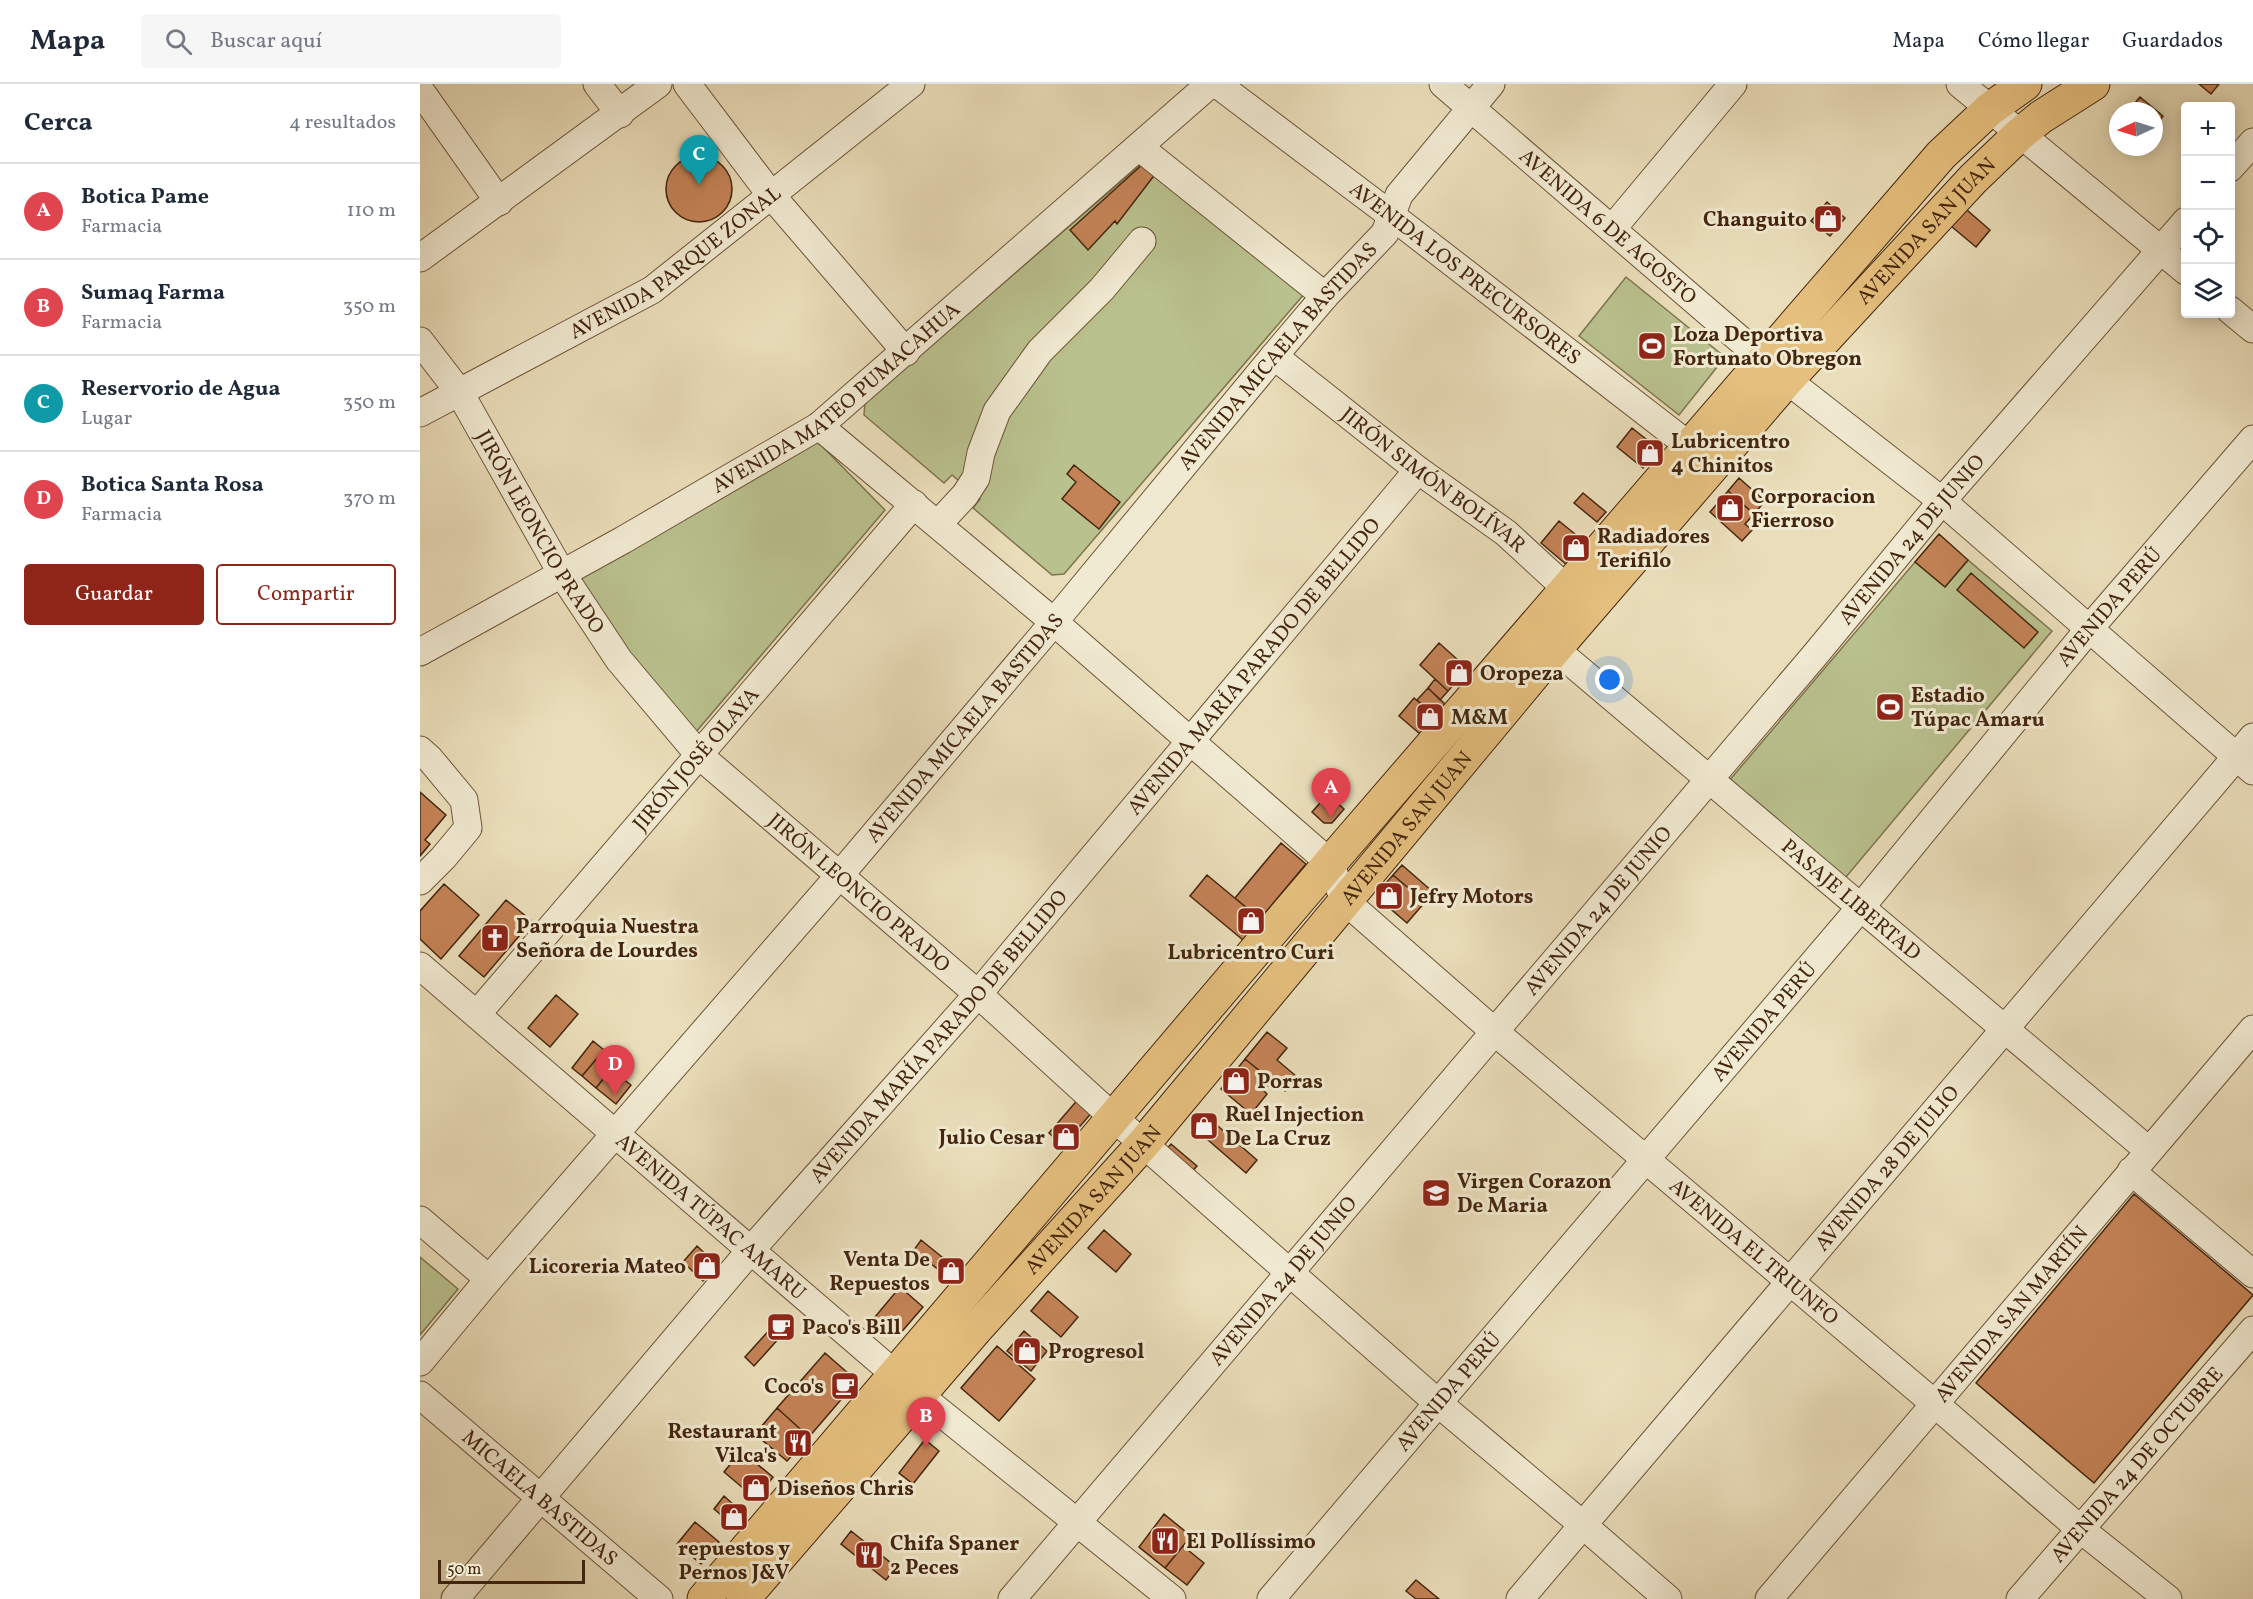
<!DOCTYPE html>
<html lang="es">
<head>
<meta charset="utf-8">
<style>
	:root { --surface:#fff; --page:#f6f6f7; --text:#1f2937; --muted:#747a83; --line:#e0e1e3; --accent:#8f2418 }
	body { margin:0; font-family:Vollkorn,serif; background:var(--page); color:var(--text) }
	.controls { position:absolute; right:18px; top:18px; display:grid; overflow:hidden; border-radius:6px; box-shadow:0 3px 15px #0003 }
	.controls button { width:54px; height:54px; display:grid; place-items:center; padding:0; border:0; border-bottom:2px solid var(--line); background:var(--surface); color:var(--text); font:30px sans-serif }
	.compass { position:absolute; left:1689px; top:18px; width:54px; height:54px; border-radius:50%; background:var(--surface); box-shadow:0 3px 15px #0003; rotate:266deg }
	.scale { position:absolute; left:18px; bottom:15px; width:147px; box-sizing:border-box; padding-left:6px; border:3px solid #44260d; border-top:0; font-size:16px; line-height:21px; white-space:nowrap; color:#44260d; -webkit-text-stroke:4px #f1ead2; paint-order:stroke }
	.you { position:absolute; left:1190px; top:596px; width:21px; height:21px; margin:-15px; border:4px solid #fff; border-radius:50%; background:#1a73e8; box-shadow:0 0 0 9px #1a73e833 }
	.badge { display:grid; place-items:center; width:39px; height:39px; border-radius:50%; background:var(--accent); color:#fff; font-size:20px; font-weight:700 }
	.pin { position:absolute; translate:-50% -50px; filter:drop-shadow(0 2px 3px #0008) }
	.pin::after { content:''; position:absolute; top:32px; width:21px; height:18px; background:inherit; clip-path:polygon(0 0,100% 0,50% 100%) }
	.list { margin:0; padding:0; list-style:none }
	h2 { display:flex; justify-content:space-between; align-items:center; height:78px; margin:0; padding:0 24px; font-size:26px }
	h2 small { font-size:20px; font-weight:400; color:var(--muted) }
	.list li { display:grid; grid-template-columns:39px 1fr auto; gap:18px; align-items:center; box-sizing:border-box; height:96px; padding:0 24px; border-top:2px solid var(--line) }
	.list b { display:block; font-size:22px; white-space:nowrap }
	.list p { margin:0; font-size:20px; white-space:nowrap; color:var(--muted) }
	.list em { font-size:20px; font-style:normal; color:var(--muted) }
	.actions { display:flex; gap:12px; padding:18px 24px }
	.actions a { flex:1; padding:14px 0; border:2px solid var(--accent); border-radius:6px; text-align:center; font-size:21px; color:var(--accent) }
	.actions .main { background:var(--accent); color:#fff }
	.icon { flex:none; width:33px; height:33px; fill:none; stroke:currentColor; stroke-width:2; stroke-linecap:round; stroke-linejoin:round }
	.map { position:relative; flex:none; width:1833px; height:1515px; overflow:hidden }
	header { display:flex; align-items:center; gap:36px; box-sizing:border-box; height:84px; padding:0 30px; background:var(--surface); border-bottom:2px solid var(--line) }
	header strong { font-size:28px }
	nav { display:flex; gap:33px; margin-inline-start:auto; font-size:21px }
	.search { width:420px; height:54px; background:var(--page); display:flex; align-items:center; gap:15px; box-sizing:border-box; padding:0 21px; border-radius:6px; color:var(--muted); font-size:22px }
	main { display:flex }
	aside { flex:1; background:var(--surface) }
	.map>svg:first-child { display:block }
</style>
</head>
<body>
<header>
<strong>Mapa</strong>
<div class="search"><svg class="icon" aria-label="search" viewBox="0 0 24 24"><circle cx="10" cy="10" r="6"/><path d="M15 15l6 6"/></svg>Buscar aquí</div>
<nav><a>Mapa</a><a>Cómo llegar</a><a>Guardados</a></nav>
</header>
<main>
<aside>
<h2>Cerca<small>4 resultados</small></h2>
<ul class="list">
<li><span class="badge" style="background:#e0444e">A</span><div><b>Botica Pame</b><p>Farmacia</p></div><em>110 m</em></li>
<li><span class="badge" style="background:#e0444e">B</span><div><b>Sumaq Farma</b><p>Farmacia</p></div><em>350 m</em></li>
<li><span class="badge" style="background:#0f9aa8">C</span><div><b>Reservorio de Agua</b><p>Lugar</p></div><em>350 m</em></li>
<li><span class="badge" style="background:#e0444e">D</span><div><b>Botica Santa Rosa</b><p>Farmacia</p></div><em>370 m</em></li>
</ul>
<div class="actions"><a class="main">Guardar</a><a>Compartir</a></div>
</aside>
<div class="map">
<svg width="1833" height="1515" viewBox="0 0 1833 1515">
	<rect width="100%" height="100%" fill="#eadeba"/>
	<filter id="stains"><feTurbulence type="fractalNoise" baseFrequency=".00333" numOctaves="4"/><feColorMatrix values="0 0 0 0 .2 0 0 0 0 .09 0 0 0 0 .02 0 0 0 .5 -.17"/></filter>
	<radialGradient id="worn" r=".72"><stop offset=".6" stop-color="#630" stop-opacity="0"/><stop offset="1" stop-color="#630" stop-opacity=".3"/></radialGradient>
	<path fill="#b9c18e" stroke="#7e744e" stroke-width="1.5" d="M 725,77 L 885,209 L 644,490 L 632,491 L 553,424 L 560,415 L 532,391 L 524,399 L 444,331 L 445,318 Z
		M 1206,193 L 1305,273 L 1259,331 L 1159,252 Z
		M 394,354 L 465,426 L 275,649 L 218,588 L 155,491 Z
		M 1548,476 L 1632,547 L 1421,799 L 1308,698 L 1495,478 L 1525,503 Z
		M 0,1173 L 38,1205 L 0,1251 Z"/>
	<path fill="#c48357" stroke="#44260d" stroke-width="1.5" d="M 1779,0 L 1799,0 L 1791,10 Z
		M 1720,13 L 1743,32 L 1734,43 L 1734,27 L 1708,27 Z
		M246 105a33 33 0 1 1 66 0a33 33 0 1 1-66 0Z
		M 724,79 L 736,89 L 697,140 L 695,137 L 668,166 L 650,146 Z
		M 1407,118 L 1425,134 L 1410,152 L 1391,137 Z
		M 1540,120 L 1570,146 L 1556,163 L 1525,137 Z
		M 1212,344 L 1231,359 L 1234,370 L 1223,384 L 1197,363 Z
		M 654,381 L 700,418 L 679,445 L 642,415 L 656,398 L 647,390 Z
		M 1319,394 L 1345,417 L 1334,430 L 1308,407 Z
		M 1308,407 L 1334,430 L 1325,440 L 1332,446 L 1322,457 L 1290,428 Z
		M 1163,409 L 1186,428 L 1177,438 L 1154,419 Z
		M 1139,437 L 1166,459 L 1148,482 L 1121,459 Z
		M 1519,450 L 1548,476 L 1525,503 L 1495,478 Z
		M 1551,489 L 1618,548 L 1604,564 L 1537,506 Z
		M 1019,559 L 1048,585 L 1028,607 L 1000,581 Z
		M 1015,595 L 1028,607 L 1020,616 L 1008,604 Z
		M 1008,604 L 1025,620 L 1015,632 L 997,616 Z
		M 994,614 L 1015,632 L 1000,650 L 979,632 Z
		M 0,708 L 26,731 L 5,756 L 10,760 L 0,772 Z
		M 908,710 L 924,725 L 912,739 L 904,739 L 892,728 Z
		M 861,759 L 886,780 L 840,835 L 815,814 Z
		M 982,781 L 1013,808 L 1005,818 L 973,791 Z
		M 787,791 L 840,835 L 823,856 L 770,812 Z
		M 973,791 L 1005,818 L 987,839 L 959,815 L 958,808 Z
		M 24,800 L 59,831 L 21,875 L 0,855 L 0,827 Z
		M 86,816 L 112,837 L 64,893 L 39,872 Z
		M 136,911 L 158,930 L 130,963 L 108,944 Z
		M 847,948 L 867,964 L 857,976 L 876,992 L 865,1007 L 825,975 Z
		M 173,957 L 184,966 L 162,992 L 152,984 Z
		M 184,966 L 198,977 L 176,1004 L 162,992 Z
		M 825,975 L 852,997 L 844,1007 L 847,1010 L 831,1030 L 801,1005 Z
		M 191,985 L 211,1001 L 196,1020 L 176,1004 Z
		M 660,1013 L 674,1026 L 643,1062 L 629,1049 Z
		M 784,1030 L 837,1076 L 826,1089 L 773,1043 Z
		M 751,1060 L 777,1082 L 770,1090 L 744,1068 Z
		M 1714,1110 L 1833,1211 L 1674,1399 L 1556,1299 Z
		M 684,1146 L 711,1170 L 696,1188 L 668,1164 Z
		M 501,1156 L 538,1186 L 530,1195 L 494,1166 Z
		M 277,1162 L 294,1178 L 295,1184 L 283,1197 L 263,1178 Z
		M 480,1203 L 503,1223 L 478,1252 L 466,1252 L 450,1239 Z
		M 628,1207 L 658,1233 L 641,1253 L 611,1227 Z
		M 361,1233 L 370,1242 L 334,1282 L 325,1273 Z
		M 604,1247 L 627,1267 L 611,1287 L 587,1267 Z
		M 577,1262 L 615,1295 L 579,1337 L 541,1304 Z
		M 405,1269 L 437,1297 L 389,1353 L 357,1324 Z
		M 357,1324 L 389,1353 L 367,1377 L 335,1350 Z
		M 503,1358 L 508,1358 L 519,1367 L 493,1400 L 479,1389 Z
		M 321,1367 L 353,1393 L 336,1415 L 304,1388 Z
		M 304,1412 L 324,1430 L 314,1442 L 294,1425 Z
		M 744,1430 L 771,1452 L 745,1484 L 719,1463 Z
		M 275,1438 L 299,1458 L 281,1480 L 257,1460 Z
		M 431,1447 L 476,1483 L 466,1496 L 421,1460 Z
		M 763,1462 L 784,1479 L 767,1501 L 745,1484 Z
		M 996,1496 L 1019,1515 L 996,1515 L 986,1507 Z"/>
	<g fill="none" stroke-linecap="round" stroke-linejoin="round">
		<g stroke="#6e5438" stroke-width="29">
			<g id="minor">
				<path d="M 177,0 L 200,30"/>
				<path d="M 267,0 L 351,111 L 486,268"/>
				<path id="s1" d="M 797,0 L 972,132 L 1285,374"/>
				<path id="s2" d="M 1023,0 L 1367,296 L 1522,417 L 1833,687"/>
				<path d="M 1540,0 L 1766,187"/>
				<path d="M 0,6 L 79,118"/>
				<path d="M 719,63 L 905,212"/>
				<path d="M 1810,84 L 1833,58"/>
				<path d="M 1192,145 L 1313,0"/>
				<path d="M 0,174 L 238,0"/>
				<path d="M 1810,226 L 1833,245"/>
				<path id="s3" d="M 0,257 L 40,309 L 142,490 L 199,576 L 280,672 L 558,910 L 694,1034 L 1018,1319 L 1163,1441 L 1248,1515"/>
				<path id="s4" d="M 854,272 L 998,386 L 1086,449 L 1161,518"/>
				<path id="s5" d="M 0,329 L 232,206 L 491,0"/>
				<path id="s6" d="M 399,342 L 634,538 L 910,779 L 924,816 L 1075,948 L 1515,1320 L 1659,1444 L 1748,1515"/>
				<path d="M 518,440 L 545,411 L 556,394 L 561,369 L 577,327 L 620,267 L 682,205 L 722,157"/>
				<path id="s7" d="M 1135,565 L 1728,1066"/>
				<path id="s8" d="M 0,568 L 203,456 L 399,342 L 790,0"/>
				<path d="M 0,666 L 9,674 L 44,716 L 48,744 L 23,774 L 0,797"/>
				<path id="s9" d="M 0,882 L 499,1311 L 752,1515"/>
				<path id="s10" d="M 57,930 L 494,420"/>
				<path d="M 1711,1087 L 1833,1190"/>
				<path d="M 0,1136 L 69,1195"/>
				<path id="s11" d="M 0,1278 L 69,1195 L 419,792 L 634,538 L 854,272 L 905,212 L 965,149 L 979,111 L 1071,0"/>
				<path id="s12" d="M 0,1311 L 239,1515"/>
				<path id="s13" d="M 35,1515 L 330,1167 L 558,910 L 998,386"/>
				<path id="s14" d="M 592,1515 L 1395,571 L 1522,417 L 1766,137"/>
				<path id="s15" d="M 851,1515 L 1441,823 L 1669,545 L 1833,355"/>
				<path id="s16" d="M 1100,1515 L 1833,653"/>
				<path id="s17" d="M 1349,1515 L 1833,945"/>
				<path id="s18" d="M 1600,1515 L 1833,1246"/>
			</g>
		</g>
		<g stroke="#44260d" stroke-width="35">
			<g id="major">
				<path d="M 284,1515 L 910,779 L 1521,71 L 1570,25 L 1605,0"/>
				<path id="s19" d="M 323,1515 L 557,1244 L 724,1059 L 1135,565 L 1367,296 L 1553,95 L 1600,50 L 1621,33 L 1673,0"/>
			</g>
		</g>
		<use href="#minor" stroke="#f1ead2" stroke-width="27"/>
		<use href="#major" stroke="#e5bf7d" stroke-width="33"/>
	</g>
	<defs>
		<g id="shop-square" transform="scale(1.5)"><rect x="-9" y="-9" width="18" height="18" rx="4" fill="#8f2418" stroke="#f1ead2"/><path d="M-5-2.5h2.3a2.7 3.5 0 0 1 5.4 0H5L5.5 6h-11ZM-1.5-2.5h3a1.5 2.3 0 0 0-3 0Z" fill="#fff"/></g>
		<g id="stadium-square" transform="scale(1.5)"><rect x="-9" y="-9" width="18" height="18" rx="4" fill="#8f2418" stroke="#f1ead2"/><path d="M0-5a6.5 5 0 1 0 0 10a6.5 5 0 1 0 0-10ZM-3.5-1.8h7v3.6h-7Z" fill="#fff"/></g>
		<g id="church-square" transform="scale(1.5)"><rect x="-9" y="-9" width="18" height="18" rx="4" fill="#8f2418" stroke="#f1ead2"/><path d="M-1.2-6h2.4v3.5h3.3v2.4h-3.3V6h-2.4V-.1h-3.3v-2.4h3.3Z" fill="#fff"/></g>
		<g id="school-square" transform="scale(1.5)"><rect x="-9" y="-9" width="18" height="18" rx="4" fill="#8f2418" stroke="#f1ead2"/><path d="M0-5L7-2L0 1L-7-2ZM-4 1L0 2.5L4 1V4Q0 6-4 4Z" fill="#fff"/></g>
		<g id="cafe-square" transform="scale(1.5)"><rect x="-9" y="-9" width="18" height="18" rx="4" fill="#8f2418" stroke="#f1ead2"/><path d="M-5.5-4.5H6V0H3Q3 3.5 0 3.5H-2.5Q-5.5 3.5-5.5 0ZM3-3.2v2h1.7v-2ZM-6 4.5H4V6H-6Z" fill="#fff"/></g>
		<g id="restaurant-square" transform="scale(1.5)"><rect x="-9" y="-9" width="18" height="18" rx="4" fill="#8f2418" stroke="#f1ead2"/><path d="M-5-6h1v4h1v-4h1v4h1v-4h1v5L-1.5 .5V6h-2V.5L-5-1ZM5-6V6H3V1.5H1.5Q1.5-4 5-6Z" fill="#fff"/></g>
	</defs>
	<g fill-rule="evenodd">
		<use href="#shop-square" x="1408" y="135"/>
		<use href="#stadium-square" x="1232" y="262"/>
		<use href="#shop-square" x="1230" y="369"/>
		<use href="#shop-square" x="1310" y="424"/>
		<use href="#shop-square" x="1156" y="464"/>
		<use href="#shop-square" x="1039" y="589"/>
		<use href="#stadium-square" x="1470" y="623"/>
		<use href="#shop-square" x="1010" y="633"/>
		<use href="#shop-square" x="969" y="812"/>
		<use href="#shop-square" x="831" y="837"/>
		<use href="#church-square" x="75" y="854"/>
		<use href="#shop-square" x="816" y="997"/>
		<use href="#shop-square" x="784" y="1042"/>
		<use href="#shop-square" x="646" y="1053"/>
		<use href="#school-square" x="1016" y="1109"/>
		<use href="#shop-square" x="287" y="1182"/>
		<use href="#shop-square" x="531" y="1187"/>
		<use href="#cafe-square" x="361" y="1243"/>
		<use href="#shop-square" x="607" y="1267"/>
		<use href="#cafe-square" x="425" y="1302"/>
		<use href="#restaurant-square" x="378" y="1359"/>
		<use href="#shop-square" x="336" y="1404"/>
		<use href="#shop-square" x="314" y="1433"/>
		<use href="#restaurant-square" x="745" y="1457"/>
		<use href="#restaurant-square" x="449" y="1471"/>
	</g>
	<g text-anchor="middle" stroke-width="6" stroke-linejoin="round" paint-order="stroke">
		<g font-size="21" font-weight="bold" fill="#44260d" stroke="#f1ead2" text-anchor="start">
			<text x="1387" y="142" text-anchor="end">Changuito</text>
			<text x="1253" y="257">Loza Deportiva<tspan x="1253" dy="24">Fortunato Obregon</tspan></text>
			<text x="1251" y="364">Lubricentro<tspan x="1251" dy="24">4 Chinitos</tspan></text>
			<text x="1331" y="419">Corporacion<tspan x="1331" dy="24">Fierroso</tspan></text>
			<text x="1177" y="459">Radiadores<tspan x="1177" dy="24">Terifilo</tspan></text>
			<text x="1060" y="596">Oropeza</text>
			<text x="1491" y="618">Estadio<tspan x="1491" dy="24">Túpac Amaru</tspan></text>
			<text x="1031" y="640">M&amp;M</text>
			<text x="990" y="819">Jefry Motors</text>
			<text x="96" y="849">Parroquia Nuestra<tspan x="96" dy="24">Señora de Lourdes</tspan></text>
			<text x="831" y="875" text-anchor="middle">Lubricentro Curi</text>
			<text x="837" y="1004">Porras</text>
			<text x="805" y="1037">Ruel Injection<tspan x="805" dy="24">De La Cruz</tspan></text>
			<text x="625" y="1060" text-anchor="end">Julio Cesar</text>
			<text x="1037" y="1104">Virgen Corazon<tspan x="1037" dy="24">De Maria</tspan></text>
			<text x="510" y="1182" text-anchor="end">Venta De<tspan x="510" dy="24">Repuestos</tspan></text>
			<text x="266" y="1189" text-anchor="end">Licoreria Mateo</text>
			<text x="382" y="1250">Paco's Bill</text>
			<text x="628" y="1274">Progresol</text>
			<text x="404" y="1309" text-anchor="end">Coco's</text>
			<text x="357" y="1354" text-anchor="end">Restaurant<tspan x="357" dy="24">Vilca's</tspan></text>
			<text x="357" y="1411">Diseños Chris</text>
			<text x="766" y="1464">El Pollíssimo</text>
			<text x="470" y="1466">Chifa Spaner<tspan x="470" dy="24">2 Peces</tspan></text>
			<text x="314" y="1471" text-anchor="middle">repuestos y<tspan x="314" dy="24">Pernos J&amp;V</tspan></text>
		</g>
		<g font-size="21" fill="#44260d" stroke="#f1ead2">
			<text dy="7" stroke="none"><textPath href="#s2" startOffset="218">AVENIDA 6 DE AGOSTO</textPath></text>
			<text dy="7" stroke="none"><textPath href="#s19" startOffset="1809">AVENIDA SAN JUAN</textPath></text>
			<text dy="7" stroke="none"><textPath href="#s5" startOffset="297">AVENIDA PARQUE ZONAL</textPath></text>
			<text dy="7" stroke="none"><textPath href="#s1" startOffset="312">AVENIDA LOS PRECURSORES</textPath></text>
			<text dy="7" stroke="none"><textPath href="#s11" startOffset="1322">AVENIDA MICAELA BASTIDAS</textPath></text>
			<text dy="7" stroke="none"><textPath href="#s8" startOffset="489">AVENIDA MATEO PUMACAHUA</textPath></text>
			<text dy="7" stroke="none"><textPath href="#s4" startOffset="202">JIRÓN SIMÓN BOLÍVAR</textPath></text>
			<text dy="7" stroke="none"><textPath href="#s3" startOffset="226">JIRÓN LEONCIO PRADO</textPath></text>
			<text dy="7" stroke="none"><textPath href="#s14" startOffset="1390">AVENIDA 24 DE JUNIO</textPath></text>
			<text dy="7" stroke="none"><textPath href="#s15" startOffset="1299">AVENIDA PERÚ</textPath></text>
			<text dy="7" stroke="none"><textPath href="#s13" startOffset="1228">AVENIDA MARÍA PARADO DE BELLIDO</textPath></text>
			<text dy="7" stroke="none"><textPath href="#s11" startOffset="836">AVENIDA MICAELA BASTIDAS</textPath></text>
			<text dy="7" stroke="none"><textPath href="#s10" startOffset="336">JIRÓN JOSÉ OLAYA</textPath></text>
			<text dy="7" stroke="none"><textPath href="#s19" startOffset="1017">AVENIDA SAN JUAN</textPath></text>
			<text dy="7" stroke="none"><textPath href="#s3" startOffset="712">JIRÓN LEONCIO PRADO</textPath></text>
			<text dy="7" stroke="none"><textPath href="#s7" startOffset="388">PASAJE LIBERTAD</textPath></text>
			<text dy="7" stroke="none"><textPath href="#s14" startOffset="904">AVENIDA 24 DE JUNIO</textPath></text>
			<text dy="7" stroke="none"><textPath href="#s15" startOffset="759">AVENIDA PERÚ</textPath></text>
			<text dy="7" stroke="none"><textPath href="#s13" startOffset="742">AVENIDA MARÍA PARADO DE BELLIDO</textPath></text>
			<text dy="7" stroke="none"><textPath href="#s16" startOffset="566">AVENIDA 28 DE JULIO</textPath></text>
			<text dy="7" stroke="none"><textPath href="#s19" startOffset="531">AVENIDA SAN JUAN</textPath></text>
			<text dy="7" stroke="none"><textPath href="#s9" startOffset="384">AVENIDA TÚPAC AMARU</textPath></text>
			<text dy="7" stroke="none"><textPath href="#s6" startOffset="1252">AVENIDA EL TRIUNFO</textPath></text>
			<text dy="7" stroke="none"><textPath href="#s14" startOffset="418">AVENIDA 24 DE JUNIO</textPath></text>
			<text dy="7" stroke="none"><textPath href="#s17" startOffset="374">AVENIDA SAN MARTÍN</textPath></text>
			<text dy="7" stroke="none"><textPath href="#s15" startOffset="273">AVENIDA PERÚ</textPath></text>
			<text dy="7" stroke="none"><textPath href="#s18" startOffset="178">AVENIDA 24 DE OCTUBRE</textPath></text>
			<text dy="7" stroke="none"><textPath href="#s12" startOffset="158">MICAELA BASTIDAS</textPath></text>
		</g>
	</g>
	<rect width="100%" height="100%" filter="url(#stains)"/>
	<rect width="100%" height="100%" fill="url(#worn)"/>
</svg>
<div class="controls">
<button>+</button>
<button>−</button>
<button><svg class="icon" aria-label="locate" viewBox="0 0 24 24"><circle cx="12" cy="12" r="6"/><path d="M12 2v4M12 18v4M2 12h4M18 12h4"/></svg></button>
<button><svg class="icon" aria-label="layers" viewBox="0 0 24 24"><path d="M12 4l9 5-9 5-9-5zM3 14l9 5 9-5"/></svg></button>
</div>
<svg class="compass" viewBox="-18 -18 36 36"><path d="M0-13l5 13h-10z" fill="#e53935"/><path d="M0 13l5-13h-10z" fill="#747a83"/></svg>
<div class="scale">50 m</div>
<div class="you"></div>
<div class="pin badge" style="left:911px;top:734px;background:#e0444e">A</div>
<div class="pin badge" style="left:506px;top:1363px;background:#e0444e">B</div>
<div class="pin badge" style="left:279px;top:101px;background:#0f9aa8">C</div>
<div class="pin badge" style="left:195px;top:1011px;background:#e0444e">D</div>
</div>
</main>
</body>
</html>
